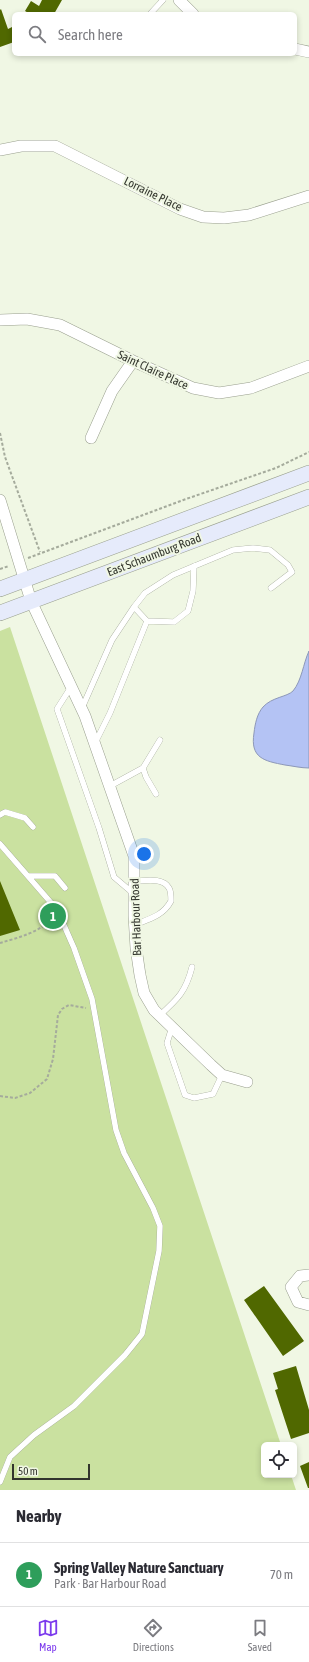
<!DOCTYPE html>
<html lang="en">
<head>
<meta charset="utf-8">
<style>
	:root { --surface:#fff; --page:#f2f2f3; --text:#2b2b33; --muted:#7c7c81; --line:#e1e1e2; --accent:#7c3aed }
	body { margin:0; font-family:"Asap Condensed",sans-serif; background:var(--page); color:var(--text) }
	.controls { position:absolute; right:12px; bottom:12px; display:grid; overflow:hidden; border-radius:6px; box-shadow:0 2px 6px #0003 }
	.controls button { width:36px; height:36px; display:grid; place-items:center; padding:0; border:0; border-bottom:1px solid var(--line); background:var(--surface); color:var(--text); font:20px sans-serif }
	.scale { position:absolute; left:12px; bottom:10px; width:78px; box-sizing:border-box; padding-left:4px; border:2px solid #32352d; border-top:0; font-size:11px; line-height:14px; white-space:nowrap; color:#32352d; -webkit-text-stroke:3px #f0f7e4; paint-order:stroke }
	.you { position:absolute; left:144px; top:854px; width:14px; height:14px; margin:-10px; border:3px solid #fff; border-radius:50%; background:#1a73e8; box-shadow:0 0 0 6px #1a73e833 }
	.badge { display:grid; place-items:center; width:26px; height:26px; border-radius:50%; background:var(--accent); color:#fff; font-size:13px; font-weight:700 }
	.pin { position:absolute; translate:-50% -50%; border:2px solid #fff; box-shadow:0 1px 4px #0006 }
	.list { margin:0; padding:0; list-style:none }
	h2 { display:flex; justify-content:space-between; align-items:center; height:52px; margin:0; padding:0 16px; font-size:17px }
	h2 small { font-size:13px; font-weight:400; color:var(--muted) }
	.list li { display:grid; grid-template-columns:26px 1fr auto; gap:12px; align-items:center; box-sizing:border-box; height:64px; padding:0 16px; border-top:1px solid var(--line) }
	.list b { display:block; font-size:15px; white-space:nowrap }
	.list p { margin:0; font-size:13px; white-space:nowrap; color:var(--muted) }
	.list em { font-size:13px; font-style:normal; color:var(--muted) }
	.icon { flex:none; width:22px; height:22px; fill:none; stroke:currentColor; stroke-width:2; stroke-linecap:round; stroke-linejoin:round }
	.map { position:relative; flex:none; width:309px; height:1490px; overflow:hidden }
	.search { position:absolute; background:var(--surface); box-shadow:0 2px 6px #0003; left:12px; right:12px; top:12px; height:44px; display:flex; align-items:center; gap:10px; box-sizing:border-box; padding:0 14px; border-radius:6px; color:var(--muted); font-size:15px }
	.sheet { height:116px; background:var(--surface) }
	nav { display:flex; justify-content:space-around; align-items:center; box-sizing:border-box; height:56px; border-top:1px solid var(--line); background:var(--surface); font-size:11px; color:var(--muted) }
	nav a { display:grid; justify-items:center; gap:2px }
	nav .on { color:var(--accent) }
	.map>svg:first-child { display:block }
</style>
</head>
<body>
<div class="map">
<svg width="309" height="1490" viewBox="0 0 309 1490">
	<rect width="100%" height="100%" fill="#f0f7e4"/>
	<path fill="#cae1a0" d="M 10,627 L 281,1445 L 264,1445 L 264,1475 L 291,1475 L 296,1490 L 0,1490 L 0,631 Z"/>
	<path fill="#b4c3f4" stroke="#8d98b8" d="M 309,651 L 309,768 C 301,768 293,766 285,765 C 264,761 250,758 254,733 C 255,724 257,714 263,707 C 272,697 287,697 293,691 C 302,680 303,664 309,651 Z"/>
	<path fill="#506800" d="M 42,0 L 62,0 L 54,14 L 30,14 L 25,11 L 31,1 L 39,6 Z
		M 1,9 L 8,29 L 14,26 L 14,42 L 0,47 L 0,10 Z
		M 0,881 L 20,930 L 0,936 Z
		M 264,1286 L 304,1341 L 283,1356 L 244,1300 Z
		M 296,1366 L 309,1410 L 309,1433 L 291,1439 L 275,1390 L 278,1389 L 273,1373 Z
		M 309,1462 L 309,1488 L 308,1488 L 300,1466 Z"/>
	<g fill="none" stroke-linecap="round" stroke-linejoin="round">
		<g stroke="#999f8e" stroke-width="6">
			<path id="service" d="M 150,14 L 163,0
				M 147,621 L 174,622 L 188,611 L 193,591 L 194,566
				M 71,687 L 57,709 L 99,828 L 114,877 L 134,894
				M 82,708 L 112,640 L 134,607
				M 95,743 L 110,713 L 147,621 L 134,607 L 145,593 L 173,575 L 233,550 L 253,548 L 270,550 L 288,565 L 292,572 L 271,588
				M 143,768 L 146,777 L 156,794
				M 110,786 L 143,768 L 160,740
				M 0,815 L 5,812 L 25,818 L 33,827
				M 0,844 L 53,905 L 63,923 L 74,948 L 92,999 L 116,1130 L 124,1153 L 153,1208 L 160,1226 L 159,1251 L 142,1334 L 125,1355 L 74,1406 L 34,1435 L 10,1457 L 0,1482
				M 28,876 L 55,876 L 65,888
				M 134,925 C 149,919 163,916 171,901 C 171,897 171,891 169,888 C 163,877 145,881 135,881
				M 160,1015 C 178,999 186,991 192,967
				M 172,1027 L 167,1043 L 185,1095 L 194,1098 L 213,1094 L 222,1075"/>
		</g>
		<g stroke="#999f8e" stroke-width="12">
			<path id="minor" d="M 179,0 L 193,14
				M 295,49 L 309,52
				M 0,150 L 21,146 L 55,146 L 180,209 L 203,217 L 224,218 L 249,215 L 309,196
				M 0,320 L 27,319 L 60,325 L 133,361 L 193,388 L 219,393 L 251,388 L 309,366
				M 91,438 L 112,391 L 133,361
				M 0,500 L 31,601 L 85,716 L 134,856 L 134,916 L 136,948 L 140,975 L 144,993 L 154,1010 L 211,1065 L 222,1075 L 247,1082
				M 309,1275 L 300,1276 L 291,1287 L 298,1302 L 309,1305"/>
		</g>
		<g stroke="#999f8e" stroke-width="16">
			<path id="secondary" d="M 0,589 L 309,473
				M 0,613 L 309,497"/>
		</g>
		<path stroke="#a5ab9c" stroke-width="2" stroke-dasharray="3 2" stroke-linecap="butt" d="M 0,433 L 5,457 L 40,552
			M 28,558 L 186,499 L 276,468 L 309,452
			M 0,569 L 9,566
			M 0,943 C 17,938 41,932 52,918
			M 0,1096 L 15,1098 L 30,1093 L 47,1079 L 53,1059 L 58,1015 L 62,1009 L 69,1005 L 86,1008"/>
		<use href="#service" stroke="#fff" stroke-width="5.5"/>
		<use href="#minor" stroke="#fff" stroke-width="11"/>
		<use href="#secondary" stroke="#e6ebfb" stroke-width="15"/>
	</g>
	<g text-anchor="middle" stroke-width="4" stroke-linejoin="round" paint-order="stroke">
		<g font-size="12" fill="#32352d" stroke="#f0f7e4">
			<text transform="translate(153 194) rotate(26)" y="4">Lorraine Place</text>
			<text transform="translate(153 370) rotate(25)" y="4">Saint Claire Place</text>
			<text transform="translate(154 555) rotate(-21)" y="4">East Schaumburg Road</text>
			<text transform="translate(136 917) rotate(-92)" y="4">Bar Harbour Road</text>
		</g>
	</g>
</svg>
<div class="controls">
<button><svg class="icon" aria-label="locate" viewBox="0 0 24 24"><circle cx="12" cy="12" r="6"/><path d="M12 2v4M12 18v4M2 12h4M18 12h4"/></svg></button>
</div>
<div class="scale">50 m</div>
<div class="you"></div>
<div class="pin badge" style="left:53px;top:916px;background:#2e9e5b">1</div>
<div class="search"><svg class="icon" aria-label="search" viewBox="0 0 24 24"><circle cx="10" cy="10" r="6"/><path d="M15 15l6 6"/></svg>Search here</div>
</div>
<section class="sheet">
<h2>Nearby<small></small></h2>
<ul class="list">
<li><span class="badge" style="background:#2e9e5b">1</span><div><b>Spring Valley Nature Sanctuary</b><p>Park · Bar Harbour Road</p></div><em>70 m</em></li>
</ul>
</section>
<nav>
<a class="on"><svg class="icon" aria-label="map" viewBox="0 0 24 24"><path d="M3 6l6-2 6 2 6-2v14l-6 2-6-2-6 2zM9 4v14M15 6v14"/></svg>Map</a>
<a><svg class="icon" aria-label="directions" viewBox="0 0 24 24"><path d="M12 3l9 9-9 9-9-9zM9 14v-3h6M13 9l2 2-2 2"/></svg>Directions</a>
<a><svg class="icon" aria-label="saved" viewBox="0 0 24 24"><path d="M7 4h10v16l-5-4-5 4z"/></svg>Saved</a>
</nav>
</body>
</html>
